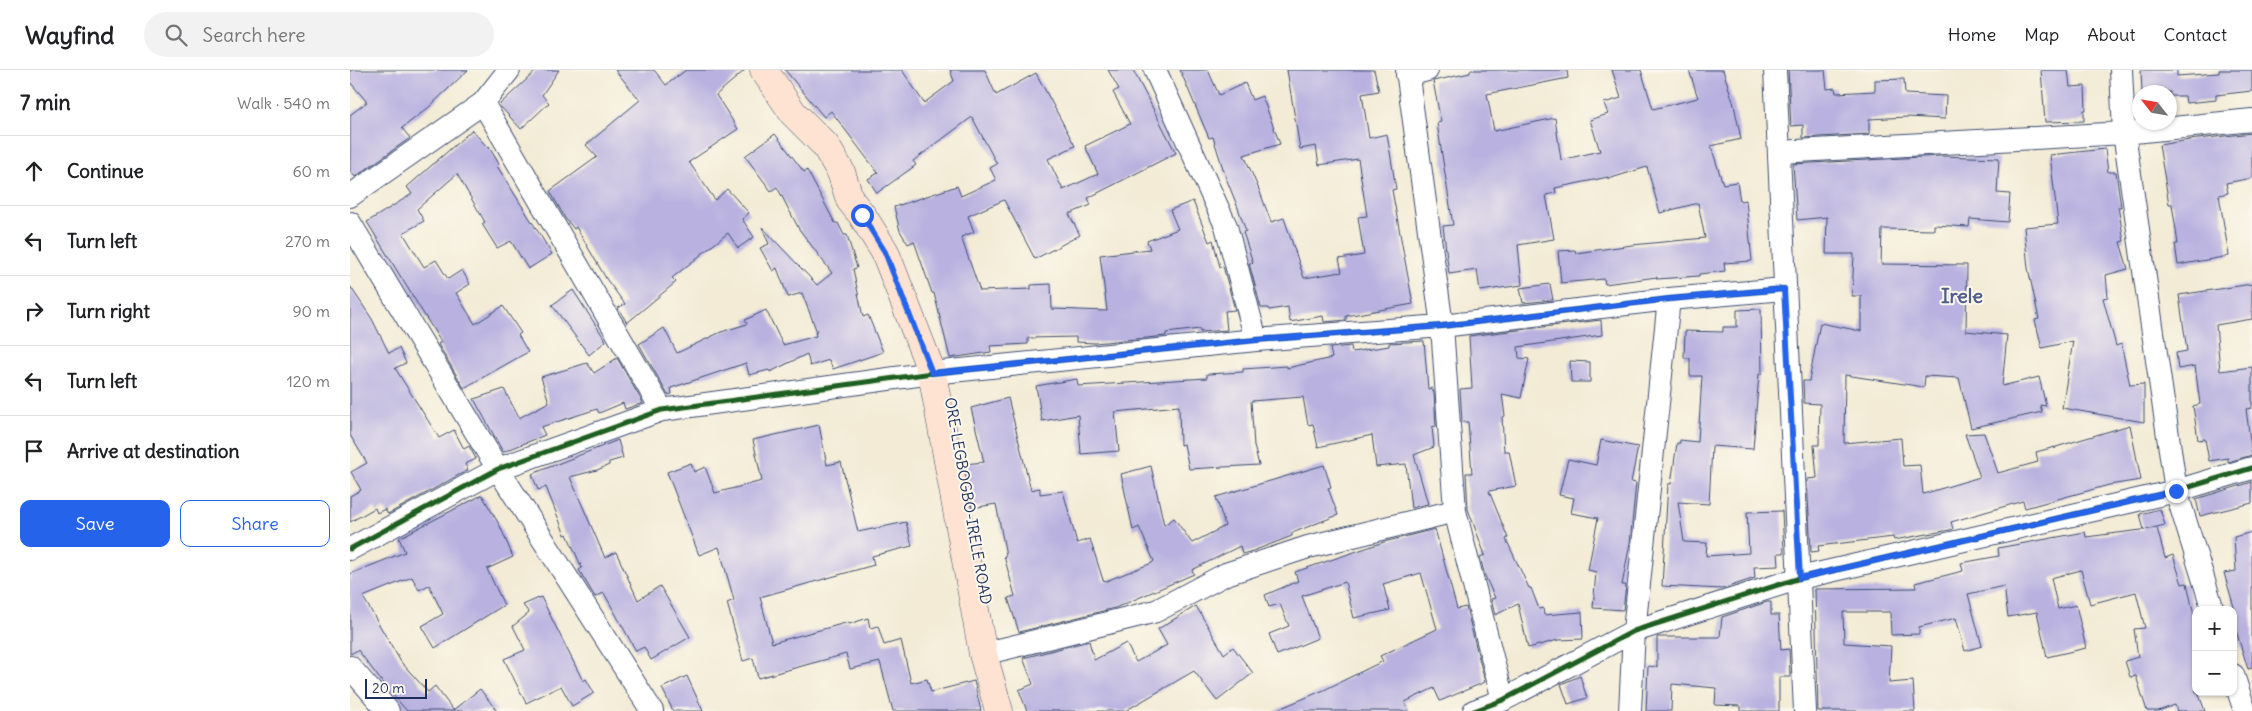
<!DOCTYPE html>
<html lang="en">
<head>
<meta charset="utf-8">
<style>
	:root { --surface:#fff; --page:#f2f2f2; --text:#202124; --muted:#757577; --line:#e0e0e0; --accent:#2563eb }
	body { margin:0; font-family:Delius,sans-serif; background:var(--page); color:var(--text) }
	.controls { position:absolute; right:15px; bottom:15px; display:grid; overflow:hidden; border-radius:10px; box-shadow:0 1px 4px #0004 }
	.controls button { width:45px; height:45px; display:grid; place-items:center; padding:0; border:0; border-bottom:1px solid var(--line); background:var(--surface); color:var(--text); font:25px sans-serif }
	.compass { position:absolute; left:1782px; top:15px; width:45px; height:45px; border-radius:50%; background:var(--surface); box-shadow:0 1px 4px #0004; rotate:301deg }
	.scale { position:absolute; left:15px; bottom:12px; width:62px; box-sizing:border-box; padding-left:5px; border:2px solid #1b2f5e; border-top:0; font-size:14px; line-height:18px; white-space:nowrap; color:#1b2f5e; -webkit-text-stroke:4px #fbf7ec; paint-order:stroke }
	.stop { position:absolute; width:15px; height:15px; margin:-11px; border:4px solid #2563eb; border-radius:50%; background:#fff }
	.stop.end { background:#2563eb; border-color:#fff; box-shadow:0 1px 5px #0008 }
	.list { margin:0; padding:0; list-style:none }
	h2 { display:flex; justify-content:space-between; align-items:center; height:65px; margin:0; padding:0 20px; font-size:21px }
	h2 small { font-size:16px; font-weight:400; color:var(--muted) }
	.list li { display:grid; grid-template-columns:32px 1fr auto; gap:15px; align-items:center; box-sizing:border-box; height:70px; padding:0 20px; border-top:1px solid var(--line) }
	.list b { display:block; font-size:19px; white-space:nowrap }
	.list em { font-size:16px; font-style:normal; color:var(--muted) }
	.actions { display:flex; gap:10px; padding:15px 20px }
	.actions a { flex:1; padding:11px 0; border:1px solid var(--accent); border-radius:10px; text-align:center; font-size:18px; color:var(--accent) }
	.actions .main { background:var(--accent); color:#fff }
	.icon { flex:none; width:28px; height:28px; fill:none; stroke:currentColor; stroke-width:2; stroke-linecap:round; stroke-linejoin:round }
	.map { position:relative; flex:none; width:1902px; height:641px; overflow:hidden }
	header { display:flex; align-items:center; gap:30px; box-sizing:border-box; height:70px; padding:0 25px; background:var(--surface); border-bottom:1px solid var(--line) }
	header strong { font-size:24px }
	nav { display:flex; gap:28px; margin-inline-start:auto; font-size:18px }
	.search { width:350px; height:45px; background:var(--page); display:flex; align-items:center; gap:12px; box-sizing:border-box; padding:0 18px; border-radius:28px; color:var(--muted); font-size:19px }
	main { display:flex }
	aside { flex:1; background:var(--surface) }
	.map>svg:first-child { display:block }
</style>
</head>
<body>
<header>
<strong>Wayfind</strong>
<div class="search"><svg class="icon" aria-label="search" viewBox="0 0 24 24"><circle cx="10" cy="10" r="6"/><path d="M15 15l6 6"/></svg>Search here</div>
<nav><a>Home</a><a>Map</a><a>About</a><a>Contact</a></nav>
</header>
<main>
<aside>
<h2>7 min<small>Walk · 540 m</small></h2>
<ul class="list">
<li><svg class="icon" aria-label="ahead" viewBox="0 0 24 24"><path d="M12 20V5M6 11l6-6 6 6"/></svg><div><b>Continue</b></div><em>60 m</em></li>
<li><svg class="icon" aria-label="left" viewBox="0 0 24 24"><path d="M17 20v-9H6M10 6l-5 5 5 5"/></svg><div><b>Turn left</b></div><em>270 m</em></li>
<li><svg class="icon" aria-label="right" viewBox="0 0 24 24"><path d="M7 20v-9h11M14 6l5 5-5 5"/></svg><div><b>Turn right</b></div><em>90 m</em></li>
<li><svg class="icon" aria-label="left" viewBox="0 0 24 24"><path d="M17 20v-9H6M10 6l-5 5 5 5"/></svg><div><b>Turn left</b></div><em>120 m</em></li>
<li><svg class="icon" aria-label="arrive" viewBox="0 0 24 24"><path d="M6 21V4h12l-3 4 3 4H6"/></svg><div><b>Arrive at destination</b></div></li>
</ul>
<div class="actions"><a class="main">Save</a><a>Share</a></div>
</aside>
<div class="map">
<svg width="1902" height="641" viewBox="0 0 1902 641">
	<rect width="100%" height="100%" fill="#fbf7ec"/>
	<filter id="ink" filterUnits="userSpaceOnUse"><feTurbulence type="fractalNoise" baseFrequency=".02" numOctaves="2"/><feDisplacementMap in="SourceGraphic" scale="10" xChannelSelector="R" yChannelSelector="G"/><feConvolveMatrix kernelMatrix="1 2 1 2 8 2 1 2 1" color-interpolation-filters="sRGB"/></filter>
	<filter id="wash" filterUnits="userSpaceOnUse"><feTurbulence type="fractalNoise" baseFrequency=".0096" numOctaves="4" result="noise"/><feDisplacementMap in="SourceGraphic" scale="20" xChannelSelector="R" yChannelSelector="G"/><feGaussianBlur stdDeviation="1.12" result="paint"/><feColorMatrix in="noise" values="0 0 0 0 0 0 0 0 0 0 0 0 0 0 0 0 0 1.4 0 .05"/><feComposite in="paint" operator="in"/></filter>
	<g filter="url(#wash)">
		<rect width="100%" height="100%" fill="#f3ebd5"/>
		<g id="blocks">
			<path fill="#b9b2e0" d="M 0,0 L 118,0 L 78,38 L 52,58 L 60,68 L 5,107 L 0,101 L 0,45 L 17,32 L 0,12 Z
				M 187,0 L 209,0 L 192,25 L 199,33 L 171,59 L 149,35 Z
				M 265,0 L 304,0 L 316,15 L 336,0 L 395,0 L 366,25 L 388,59 L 339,92 L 365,130 L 377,119 L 399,143 L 392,149 L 404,167 L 388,178 L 378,163 L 322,208 L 326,212 L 277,253 L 268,238 L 275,234 L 257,210 L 226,157 L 224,159 L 215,148 L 200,121 L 247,87 L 236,75 L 290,30 Z
				M 435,0 L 552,0 L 574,33 L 604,11 L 600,0 L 635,0 L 646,25 L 686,3 L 725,76 L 698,89 L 713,120 L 748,104 L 735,76 L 780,54 L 763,22 L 769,19 L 758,0 L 783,0 L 826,83 L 738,128 L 741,135 L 719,144 L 730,165 L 685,189 L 654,130 L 618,146 L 624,162 L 611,167 L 630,221 L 681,219 L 681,215 L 701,214 L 702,239 L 757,241 L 750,185 L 800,179 L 797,171 L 828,159 L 820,140 L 843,131 L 859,172 L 863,170 L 870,197 L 873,196 L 885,240 L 875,241 L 877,260 L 850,262 L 850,259 L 816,263 L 816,266 L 745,273 L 726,272 L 726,267 L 678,268 L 678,274 L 640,276 L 641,282 L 600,288 L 584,223 L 582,223 L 564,171 L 558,174 L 550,161 L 544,137 L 607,116 L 611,126 L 646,110 L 640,98 L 647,94 L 622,47 L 563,91 L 566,95 L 527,123 L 518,109 L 528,103 L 481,41 L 474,47 Z
				M 830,0 L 858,0 L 869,25 L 895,13 L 902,30 L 912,26 L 930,74 L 894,85 L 910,122 L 921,152 L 934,148 L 954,208 L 992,202 L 989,189 L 1014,185 L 1008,147 L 1017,146 L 1008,89 L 969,95 L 966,76 L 950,79 L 937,0 L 1024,0 L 1029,21 L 1012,24 L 1019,68 L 1037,64 L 1046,119 L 1042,120 L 1063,234 L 996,246 L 996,250 L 974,252 L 973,246 L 940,252 L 938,237 L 919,240 L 918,238 L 911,238 L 899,193 L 903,193 L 893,162 L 896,161 L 888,138 L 876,108 L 863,67 L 859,68 Z
				M 1120,0 L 1217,0 L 1218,8 L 1137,24 L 1144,61 L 1205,48 L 1211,90 L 1250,81 L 1240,50 L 1258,44 L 1254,33 L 1271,28 L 1262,0 L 1291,0 L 1303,39 L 1348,28 L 1339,0 L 1373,0 L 1384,35 L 1391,69 L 1361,76 L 1373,114 L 1387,112 L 1390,131 L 1396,130 L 1402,191 L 1374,193 L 1375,201 L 1349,204 L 1349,206 L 1307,209 L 1307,207 L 1255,214 L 1254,209 L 1211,213 L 1208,181 L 1225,180 L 1226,183 L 1282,175 L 1355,168 L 1348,133 L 1310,143 L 1297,97 L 1258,109 L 1258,107 L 1205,118 L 1206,123 L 1196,125 L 1204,169 L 1168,175 L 1172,215 L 1130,221 L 1127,200 L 1099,204 L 1093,156 L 1103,155 L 1087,53 L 1091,52 L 1083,11 L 1120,3 Z
				M 1438,0 L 1475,0 L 1477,19 L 1485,18 L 1486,23 L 1525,21 L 1525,10 L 1554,9 L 1555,24 L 1596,26 L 1595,49 L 1557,47 L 1519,49 L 1519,64 L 1453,68 L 1453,55 L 1441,56 Z
				M 1691,0 L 1718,0 L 1720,17 L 1735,16 L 1736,40 L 1734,40 L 1734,51 L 1695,52 Z
				M 1791,0 L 1827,0 L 1827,6 L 1869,3 L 1869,0 L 1902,0 L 1902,21 L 1866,25 L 1866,30 L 1836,33 L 1835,26 L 1820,26 L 1820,22 L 1792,22 Z
				M 122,60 L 138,78 L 139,77 L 149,94 L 147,96 L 202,184 L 178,199 L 161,171 L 147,178 L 132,154 L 135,152 L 107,104 L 67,139 L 74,151 L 53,163 L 74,197 L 86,190 L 98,209 L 112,200 L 120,214 L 106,223 L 125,254 L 153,236 L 171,263 L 168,265 L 178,282 L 114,318 L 88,274 L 91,272 L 17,152 L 62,124 L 57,117 Z
				M 1902,63 L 1902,108 L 1876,113 L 1878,123 L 1869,125 L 1879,186 L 1828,195 L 1825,174 L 1828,174 L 1822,134 L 1819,134 L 1809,75 L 1839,70 Z
				M 425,64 L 454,102 L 457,100 L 485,153 L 488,153 L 494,165 L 497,165 L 507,198 L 503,199 L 513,247 L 518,245 L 533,282 L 483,299 L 479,290 L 460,296 L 457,284 L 420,302 L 419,300 L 399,305 L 396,293 L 321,318 L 322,324 L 318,325 L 289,274 L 314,258 L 327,283 L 371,262 L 397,254 L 395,250 L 416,240 L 433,275 L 466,266 L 465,262 L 467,262 L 452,223 L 438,227 L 427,198 L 423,201 L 410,178 L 419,174 L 412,157 L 467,215 L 482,203 L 449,159 L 427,117 L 421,121 L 395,86 Z
				M 1755,79 L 1758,102 L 1766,102 L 1771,137 L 1768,137 L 1774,171 L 1770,172 L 1778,199 L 1756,205 L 1758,227 L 1753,228 L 1766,276 L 1771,274 L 1780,315 L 1794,314 L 1794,352 L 1712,338 L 1723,271 L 1692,278 L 1685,250 L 1689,249 L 1678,198 L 1674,157 L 1708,154 L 1700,85 Z
				M 1591,86 L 1649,88 L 1647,123 L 1660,124 L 1658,152 L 1620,149 L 1619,157 L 1584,155 L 1584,160 L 1532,159 L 1531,194 L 1617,195 L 1616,261 L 1657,265 L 1652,316 L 1689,307 L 1696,336 L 1690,335 L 1692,342 L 1621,358 L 1609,308 L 1575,306 L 1574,317 L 1495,305 L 1494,373 L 1551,368 L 1553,396 L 1570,395 L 1573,424 L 1630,407 L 1615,364 L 1634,363 L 1648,403 L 1688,392 L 1686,382 L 1705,377 L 1705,379 L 1706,377 L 1780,355 L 1791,410 L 1759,415 L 1675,438 L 1673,431 L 1601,452 L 1603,459 L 1600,460 L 1544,470 L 1543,467 L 1468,476 L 1469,481 L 1461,482 L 1457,409 L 1467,408 L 1464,375 L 1469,375 L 1470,334 L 1454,333 L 1453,311 L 1459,311 L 1470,253 L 1511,261 L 1511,226 L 1502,226 L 1504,184 L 1476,184 L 1477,147 L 1447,150 L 1443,94 Z
				M 1200,214 L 1203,230 L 1173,233 L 1170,218 Z
				M 1902,214 L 1902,249 L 1866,255 L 1870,301 L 1902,297 L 1902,338 L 1896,339 L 1902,385 L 1878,392 L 1878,388 L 1859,391 L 1855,369 L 1848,370 L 1843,336 L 1850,334 L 1845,296 L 1828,299 L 1826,283 L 1837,281 L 1829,225 Z
				M 0,216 L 22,249 L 39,283 L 49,278 L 56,293 L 45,298 L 89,368 L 104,360 L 114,379 L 119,376 L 126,389 L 115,394 L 118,400 L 38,444 L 35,439 L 27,443 L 25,438 L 0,452 L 0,426 L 11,420 L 1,402 L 17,393 L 0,365 Z
				M 223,220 L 256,271 L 239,285 L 202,235 Z
				M 1411,239 L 1412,304 L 1409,304 L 1403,379 L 1362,376 L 1359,434 L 1328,432 L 1334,472 L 1357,473 L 1356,486 L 1399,483 L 1397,442 L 1432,441 L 1434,483 L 1428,483 L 1429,496 L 1404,497 L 1405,508 L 1372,519 L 1312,516 L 1318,414 L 1321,414 L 1327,373 L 1330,373 L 1330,370 L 1348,372 L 1352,306 L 1340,306 L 1340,288 L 1334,288 L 1335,261 L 1373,262 L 1373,257 L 1387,257 L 1387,240 Z
				M 1251,250 L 1252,265 L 1168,277 L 1169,288 L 1179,289 L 1171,328 L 1152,324 L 1155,346 L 1152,347 L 1154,381 L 1159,381 L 1166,416 L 1139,421 L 1158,468 L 1156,469 L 1179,518 L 1181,518 L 1189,539 L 1193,538 L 1194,545 L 1232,542 L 1233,569 L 1208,570 L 1178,578 L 1168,534 L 1145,545 L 1141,529 L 1145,528 L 1135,506 L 1130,487 L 1135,485 L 1118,439 L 1116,403 L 1122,403 L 1118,352 L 1112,352 L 1110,319 L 1122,318 L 1119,266 Z
				M 1074,271 L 1078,319 L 1082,318 L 1084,323 L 1086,356 L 1082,357 L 1084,377 L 1064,385 L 1078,434 L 1061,438 L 1056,394 L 1026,397 L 1022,365 L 968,377 L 963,354 L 958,355 L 953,327 L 901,331 L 904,376 L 909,395 L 839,399 L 834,374 L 830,375 L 829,336 L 765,342 L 769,381 L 731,384 L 728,345 L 692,351 L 686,316 L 727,309 L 728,316 L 857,308 L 857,304 L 893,302 L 893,299 L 937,296 L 937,298 L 982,288 L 980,278 L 1001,276 L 1002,282 L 1039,276 L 1039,273 Z
				M 267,288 L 293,333 L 275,339 L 273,333 L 249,343 L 247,339 L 191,357 L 195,365 L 153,382 L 124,329 L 154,319 L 169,348 L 199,332 L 191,307 L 237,293 L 244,303 Z
				M 1220,291 L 1240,292 L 1240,312 L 1221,312 Z
				M 658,328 L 681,420 L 690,418 L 690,424 L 713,421 L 727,473 L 740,469 L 753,510 L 756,511 L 802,493 L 804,491 L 789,457 L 783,460 L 771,404 L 801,396 L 814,455 L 824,448 L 842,473 L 875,456 L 866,427 L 974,395 L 981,417 L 978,418 L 988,445 L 942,463 L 942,466 L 903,481 L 892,484 L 890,476 L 842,500 L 844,504 L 765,538 L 669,562 L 658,528 L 665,526 L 654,486 L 656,485 L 646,434 L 622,438 L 614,394 L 634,392 L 621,338 Z
				M 469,355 L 477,395 L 491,392 L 508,462 L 556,452 L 562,476 L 522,486 L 524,495 L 410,527 L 422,573 L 499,552 L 499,554 L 518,548 L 520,558 L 528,556 L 534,575 L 551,570 L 561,613 L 577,609 L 581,622 L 624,611 L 631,641 L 543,641 L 530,592 L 500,599 L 496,584 L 408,608 L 403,588 L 393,591 L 377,533 L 384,530 L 369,477 L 349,485 L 317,402 L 341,393 L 344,402 L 355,397 L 365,423 L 412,411 L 403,370 Z
				M 268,370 L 273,388 L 259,392 L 259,395 L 247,400 L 220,407 L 255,488 L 266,482 L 288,530 L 310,516 L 340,567 L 301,590 L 294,577 L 286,581 L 254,523 L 245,527 L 229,500 L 232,498 L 217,464 L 215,465 L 196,417 L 188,420 L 182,404 Z
				M 1251,370 L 1288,377 L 1281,412 L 1286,413 L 1280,473 L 1272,515 L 1276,515 L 1273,540 L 1243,538 L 1246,502 L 1238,500 L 1248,448 L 1221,443 L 1224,428 L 1209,425 L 1218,389 L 1246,395 Z
				M 1902,412 L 1902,433 L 1850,446 L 1846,429 Z
				M 132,425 L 150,456 L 163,487 L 137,499 L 154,535 L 85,578 L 72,556 L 93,544 L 79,515 L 69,520 L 62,507 L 13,527 L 51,592 L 78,622 L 85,616 L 103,640 L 130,619 L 147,641 L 57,641 L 35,616 L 8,580 L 0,584 L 0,504 L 55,482 L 49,468 Z
				M 1810,439 L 1815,455 L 1794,460 L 1790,444 Z
				M 1807,458 L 1815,488 L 1823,485 L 1832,514 L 1837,513 L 1846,555 L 1846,622 L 1848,622 L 1855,641 L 1827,641 L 1825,635 L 1808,641 L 1797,641 L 1786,606 L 1780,607 L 1775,591 L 1788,587 L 1784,559 L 1795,558 L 1786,522 L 1740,534 L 1731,500 L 1701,508 L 1708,539 L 1726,535 L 1736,578 L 1697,587 L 1687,542 L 1658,547 L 1654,516 L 1618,524 L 1632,576 L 1615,581 L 1606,548 L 1569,557 L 1569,564 L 1541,565 L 1540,542 L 1493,542 L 1494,573 L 1541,576 L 1539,613 L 1563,611 L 1565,641 L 1468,641 L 1465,519 L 1566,518 L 1565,513 L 1613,501 L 1611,493 L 1649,486 L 1648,478 L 1735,462 L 1736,467 Z
				M 1085,459 L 1107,539 L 1116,537 L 1135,612 L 1090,631 L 1084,618 L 1055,632 L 1059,641 L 924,641 L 974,620 L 1033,591 L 1030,586 L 1087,559 L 1071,503 L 1033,514 L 1040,540 L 1004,548 L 995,512 L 952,526 L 968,568 L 927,585 L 919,564 L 939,556 L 930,534 L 919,537 L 915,525 L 948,511 L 945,502 L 1034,472 Z
				M 1902,462 L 1902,598 L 1898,599 L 1883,551 L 1883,549 L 1887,547 L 1874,503 L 1886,501 L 1884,467 Z
				M 191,527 L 233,611 L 236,609 L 244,623 L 222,636 L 211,616 L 176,633 L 154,589 L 175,580 L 163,556 L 179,543 L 173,535 Z
				M 1417,532 L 1421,532 L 1421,545 L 1429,545 L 1431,580 L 1439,579 L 1440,607 L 1429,607 L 1429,641 L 1391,641 L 1391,636 L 1365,635 L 1366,618 L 1322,614 L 1321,641 L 1296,641 L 1298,596 L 1307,597 L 1307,567 L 1370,567 L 1372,547 Z
				M 846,536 L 874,584 L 883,577 L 903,603 L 867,631 L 844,601 L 775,641 L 677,641 L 669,620 L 683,614 L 673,588 L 739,571 L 744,590 L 776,573 L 786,592 L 817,575 L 808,559 Z
				M 337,606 L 353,641 L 323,641 L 312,618 Z
				M 1230,606 L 1237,628 L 1218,634 L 1211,614 Z"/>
		</g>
	</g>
	<g filter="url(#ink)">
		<use href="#blocks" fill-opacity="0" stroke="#3b4b70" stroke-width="1"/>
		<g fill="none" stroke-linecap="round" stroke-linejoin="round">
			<g stroke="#3b4b70" stroke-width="24">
				<path id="street" d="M 805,0 L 876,156 L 906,270
					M 1057,0 L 1092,256 L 1105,441 L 1153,630
					M 1425,0 L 1455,641
					M 1771,0 L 1774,63 L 1826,421 L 1863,540
					M 1057,5 L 1077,0
					M 133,33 L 312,340
					M 1429,82 L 1774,63 L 1902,50
					M 0,126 L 133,33 L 159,0
					M 0,153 L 148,399 L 302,641
					M 0,479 L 148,399 L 312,340 L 582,303 L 906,270 L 1092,256 L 1319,229 L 1434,219
					M 633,584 L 806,541 L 876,504 L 958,477 L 1105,441
					M 0,597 L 38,641
					M 1883,605 L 1895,641
					M 1124,641 L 1153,630 L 1284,561 L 1450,508 L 1826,421 L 1902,398
					M 1280,641 L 1284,561 L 1319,229"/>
			</g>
			<g stroke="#3b4b70" stroke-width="29">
				<path id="secondary" d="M 414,0 L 443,43 L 475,75 L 491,102 L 500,130 L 512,145 L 535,182 L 582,303 L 633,584 L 649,641"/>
			</g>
			<use href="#street" stroke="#fff" stroke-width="22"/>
			<use href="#secondary" stroke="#fee3d2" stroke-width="28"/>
			<g stroke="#fbf7ec" stroke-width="8">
				<path id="cycleway" d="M 0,479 L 148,399 L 312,340 L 582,303 L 906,270 L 1092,256 L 1319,229 L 1434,219
					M 1124,641 L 1153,630 L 1284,561 L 1450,508 L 1826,421 L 1902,398"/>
			</g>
			<use href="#cycleway" stroke="#1b5e20" stroke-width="5"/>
		</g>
	</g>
	<g fill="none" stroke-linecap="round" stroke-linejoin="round" filter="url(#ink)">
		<path stroke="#2563eb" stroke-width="6" d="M 512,145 L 535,182 L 582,303 L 906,270 L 1092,256 L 1319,229 L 1434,219 L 1450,508 L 1826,421"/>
	</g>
	<g text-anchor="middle" stroke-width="4" stroke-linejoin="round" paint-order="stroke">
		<g font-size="15" fill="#1b2f5e" stroke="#fbf7ec">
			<text transform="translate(618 431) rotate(80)" y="5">ORE-LEGBOGBO-IRELE ROAD</text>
		</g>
		<g font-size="20" font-weight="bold" fill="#525d8c" stroke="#fbf7ec">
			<text x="1612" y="233">Irele</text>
		</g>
	</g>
</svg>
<div class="controls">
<button>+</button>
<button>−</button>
</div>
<svg class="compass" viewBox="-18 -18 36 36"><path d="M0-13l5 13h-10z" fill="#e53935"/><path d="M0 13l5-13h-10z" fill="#757577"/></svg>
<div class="scale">20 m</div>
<div class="stop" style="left:512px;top:145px"></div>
<div class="stop end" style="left:1826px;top:421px"></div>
</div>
</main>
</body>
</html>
